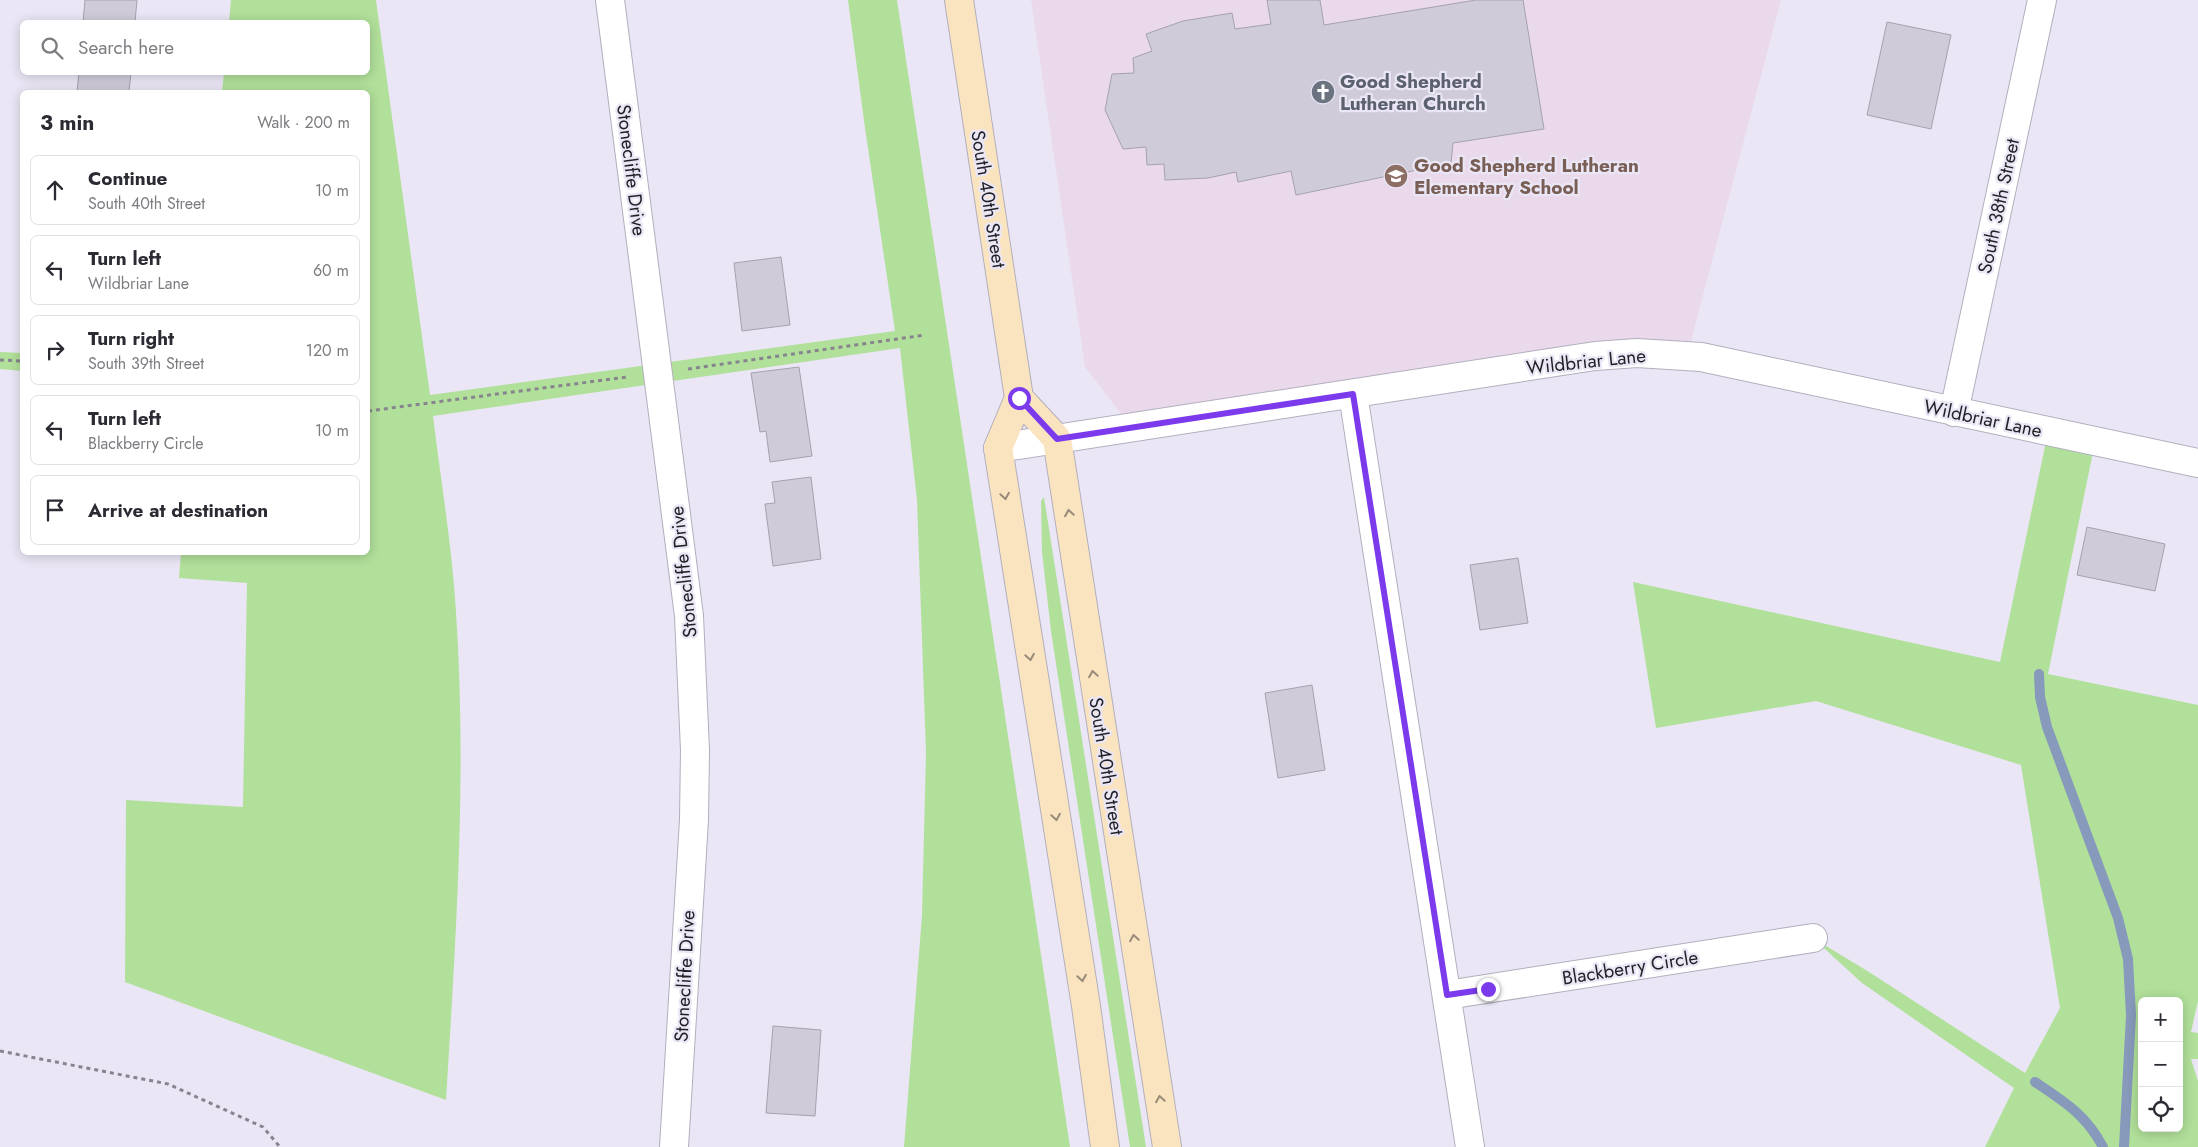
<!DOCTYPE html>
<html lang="en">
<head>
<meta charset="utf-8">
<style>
	:root { --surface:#fff; --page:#f7f7f7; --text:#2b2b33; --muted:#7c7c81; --line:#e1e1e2 }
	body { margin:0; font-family:Jost,sans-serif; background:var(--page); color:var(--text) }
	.controls { position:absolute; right:15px; bottom:15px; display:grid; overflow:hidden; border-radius:8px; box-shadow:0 2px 12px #0003 }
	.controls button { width:45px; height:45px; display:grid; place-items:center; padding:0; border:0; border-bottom:1px solid var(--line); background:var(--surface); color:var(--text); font:25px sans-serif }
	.stop { position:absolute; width:15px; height:15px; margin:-11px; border:4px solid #7c3aed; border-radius:50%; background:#fff }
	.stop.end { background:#7c3aed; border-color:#fff; box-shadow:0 1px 5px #0008 }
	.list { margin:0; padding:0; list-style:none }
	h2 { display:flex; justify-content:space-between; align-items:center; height:65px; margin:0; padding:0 20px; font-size:21px }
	h2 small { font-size:16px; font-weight:400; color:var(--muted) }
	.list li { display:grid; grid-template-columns:32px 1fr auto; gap:15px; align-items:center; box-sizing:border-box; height:70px; margin:0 10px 10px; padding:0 10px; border:1px solid var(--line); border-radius:8px }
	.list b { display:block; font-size:19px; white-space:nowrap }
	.list p { margin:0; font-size:16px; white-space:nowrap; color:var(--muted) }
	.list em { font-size:16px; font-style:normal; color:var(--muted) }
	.icon { flex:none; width:28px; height:28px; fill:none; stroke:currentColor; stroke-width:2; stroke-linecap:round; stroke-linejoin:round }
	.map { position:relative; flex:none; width:2198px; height:1147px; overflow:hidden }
	.search { position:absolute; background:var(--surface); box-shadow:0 2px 12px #0003; left:20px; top:20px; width:350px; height:55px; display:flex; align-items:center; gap:12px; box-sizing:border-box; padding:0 18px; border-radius:8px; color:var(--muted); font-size:19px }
	.panel { position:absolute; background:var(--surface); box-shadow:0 2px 12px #0003; left:20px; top:90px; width:350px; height:465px; border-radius:8px }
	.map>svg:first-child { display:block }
</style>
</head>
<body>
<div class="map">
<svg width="2198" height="1147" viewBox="0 0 2198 1147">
	<rect width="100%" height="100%" fill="#eae6f5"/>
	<path fill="#e9d9eb" d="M 1031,0 L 1781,0 L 1687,356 L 1132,428 L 1085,367 Z"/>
	<path fill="#b1e09a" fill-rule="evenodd" d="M 231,0 L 376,0 L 430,395 L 895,331 L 865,128 L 848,0 L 897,0 L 1070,1147 L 904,1147 L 922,915 L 926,752 L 917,500 L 900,348 L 433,416 C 441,481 452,547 456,612 C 467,775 456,937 446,1100 L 125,982 L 126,800 L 243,807 L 247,583 L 179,578 L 181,553 L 368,552 L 368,92 L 222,92 L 224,73 L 368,72 L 368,22 L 229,22 Z
		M 0,352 L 22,353 L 22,371 L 0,369 Z
		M 2048,432 L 2095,442 L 2048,674 L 2198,705 L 2198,1001 L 2191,1032 L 2198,1033 L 2198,1059 L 2191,1059 L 2198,1081 L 2198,1147 L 1985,1147 L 2014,1088 L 1862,983 L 1813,938 L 1869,972 L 2025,1073 L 2060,1008 L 2021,765 L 1816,701 L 1656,728 L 1633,582 L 2000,662 ZM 2142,1001 L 2179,1001 L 2179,1128 L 2142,1128 Z
		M 1044,497 L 1146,1147 L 1130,1147 L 1051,631 L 1042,552 L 1041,501 Z"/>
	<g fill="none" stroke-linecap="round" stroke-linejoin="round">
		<path stroke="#879abb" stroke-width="10" d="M 2039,674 L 2040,697 L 2047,727 L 2118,918 L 2128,959 L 2131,1015 L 2124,1147
			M 2035,1082 C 2065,1102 2086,1115 2103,1147"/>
	</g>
	<path fill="#cfcbd9" stroke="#a5a1af" d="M 85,0 L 137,0 L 135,22 L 83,22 Z
		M 1267,0 L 1320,0 L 1324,25 L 1476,0 L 1523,0 L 1544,129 L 1453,143 L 1451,163 L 1296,195 L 1291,171 L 1238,182 L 1236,172 L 1208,178 L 1165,180 L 1164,164 L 1147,165 L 1146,147 L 1123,149 L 1105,110 L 1112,74 L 1134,73 L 1133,58 L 1152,51 L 1146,34 L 1183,21 L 1232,13 L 1235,29 L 1271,24 Z
		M 1887,22 L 1951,35 L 1931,129 L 1867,115 Z
		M 79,72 L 131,72 L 129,92 L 77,92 Z
		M 781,257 L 790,325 L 742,331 L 734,263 Z
		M 799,367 L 812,456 L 770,462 L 766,431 L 760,432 L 751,373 Z
		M 811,477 L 821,559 L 773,566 L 765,504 L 775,503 L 772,482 Z
		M 2087,527 L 2165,544 L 2155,591 L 2077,575 Z
		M 1518,558 L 1528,623 L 1480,630 L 1470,565 Z
		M 1312,685 L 1325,770 L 1278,778 L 1265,693 Z
		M 773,1026 L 821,1030 L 815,1116 L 766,1113 Z"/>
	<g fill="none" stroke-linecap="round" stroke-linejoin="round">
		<g stroke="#b2afbd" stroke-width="30">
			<path id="street" d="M 610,0 L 689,616 L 695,750 L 694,820 L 674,1147
				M 1353,394 L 1470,1147
				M 1954,412 L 2042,0
				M 998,448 L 1595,356 L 1637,353 L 1701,357 L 2198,463
				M 1447,995 L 1813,938"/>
		</g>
		<g stroke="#b2afbd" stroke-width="30">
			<path id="secondary" d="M 959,0 L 1019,398 L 998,448 L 1086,1006 L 1105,1147
				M 1019,398 L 1057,439 L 1167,1147"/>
		</g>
		<path stroke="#87848f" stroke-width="3" stroke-dasharray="4 4" stroke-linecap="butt" d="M 0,360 L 22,361
			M 688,369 L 925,335
			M 368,411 L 627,377
			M 0,1051 L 168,1084 L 263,1127 L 280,1147"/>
		<use href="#street" stroke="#fff" stroke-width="28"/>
		<use href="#secondary" stroke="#fae4bf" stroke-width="28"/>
	</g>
	<defs><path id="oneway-chevron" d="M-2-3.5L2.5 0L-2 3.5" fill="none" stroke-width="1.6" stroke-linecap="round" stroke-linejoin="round" transform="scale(1.25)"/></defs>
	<g stroke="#988b79">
		<use href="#oneway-chevron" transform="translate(1005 496) rotate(81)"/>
		<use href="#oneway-chevron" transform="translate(1069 513) rotate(-99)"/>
		<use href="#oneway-chevron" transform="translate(1030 657) rotate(81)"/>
		<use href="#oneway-chevron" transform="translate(1093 674) rotate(-99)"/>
		<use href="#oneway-chevron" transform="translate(1056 817) rotate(81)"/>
		<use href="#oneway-chevron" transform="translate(1134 938) rotate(-99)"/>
		<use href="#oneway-chevron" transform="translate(1082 978) rotate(81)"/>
		<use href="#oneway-chevron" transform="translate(1160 1099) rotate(-99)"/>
	</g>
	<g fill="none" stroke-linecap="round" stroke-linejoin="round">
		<path stroke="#7c3aed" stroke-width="6" d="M 1019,398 L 1057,439 L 1353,394 L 1447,995 L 1488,989"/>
	</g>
	<defs>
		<g id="church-disc" transform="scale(1.25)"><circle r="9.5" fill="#6b7280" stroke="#eae6f5"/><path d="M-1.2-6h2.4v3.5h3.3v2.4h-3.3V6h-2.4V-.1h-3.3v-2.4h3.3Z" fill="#fff"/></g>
		<g id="school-disc" transform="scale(1.25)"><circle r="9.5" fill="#8d6e63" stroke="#eae6f5"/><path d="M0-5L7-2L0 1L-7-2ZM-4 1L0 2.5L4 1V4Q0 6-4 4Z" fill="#fff"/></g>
	</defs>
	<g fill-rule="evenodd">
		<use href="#church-disc" x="1323" y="92"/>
		<use href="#school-disc" x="1396" y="176"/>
	</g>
	<g text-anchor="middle" stroke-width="4.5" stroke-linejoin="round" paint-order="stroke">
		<g font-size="19" font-weight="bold" fill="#5b616d" stroke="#eae6f5" text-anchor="start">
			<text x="1340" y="88">Good Shepherd<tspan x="1340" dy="22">Lutheran Church</tspan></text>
		</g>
		<g font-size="19" font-weight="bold" fill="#785e54" stroke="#eae6f5" text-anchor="start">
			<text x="1414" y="172">Good Shepherd Lutheran<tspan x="1414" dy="22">Elementary School</tspan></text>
		</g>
		<g font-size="19" fill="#201f24" stroke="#eae6f5">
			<text transform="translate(632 170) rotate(83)" y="7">Stonecliffe Drive</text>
			<text transform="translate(989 199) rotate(81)" y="7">South 40th Street</text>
			<text transform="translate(1998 206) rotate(-78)" y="7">South 38th Street</text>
			<text transform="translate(1586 361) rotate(-6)" y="7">Wildbriar Lane</text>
			<text transform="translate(1983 418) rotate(12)" y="7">Wildbriar Lane</text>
			<text transform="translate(683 572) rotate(-96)" y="7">Stonecliffe Drive</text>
			<text transform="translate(1107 766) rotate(81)" y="7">South 40th Street</text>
			<text transform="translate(1630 967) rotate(-9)" y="7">Blackberry Circle</text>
			<text transform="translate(684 976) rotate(-87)" y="7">Stonecliffe Drive</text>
		</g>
	</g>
</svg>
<div class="controls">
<button>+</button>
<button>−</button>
<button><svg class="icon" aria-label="locate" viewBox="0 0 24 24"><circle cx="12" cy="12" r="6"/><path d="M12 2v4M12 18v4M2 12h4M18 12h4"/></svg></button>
</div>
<div class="stop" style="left:1019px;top:398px"></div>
<div class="stop end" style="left:1488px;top:989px"></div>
<div class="search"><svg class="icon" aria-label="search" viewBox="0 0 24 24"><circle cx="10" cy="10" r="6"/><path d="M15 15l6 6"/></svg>Search here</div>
<section class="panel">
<h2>3 min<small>Walk · 200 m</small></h2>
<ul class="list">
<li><svg class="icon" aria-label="ahead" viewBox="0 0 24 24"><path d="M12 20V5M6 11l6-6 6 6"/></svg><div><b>Continue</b><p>South 40th Street</p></div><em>10 m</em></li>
<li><svg class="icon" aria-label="left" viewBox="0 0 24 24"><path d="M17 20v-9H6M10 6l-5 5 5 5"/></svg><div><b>Turn left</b><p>Wildbriar Lane</p></div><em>60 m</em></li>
<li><svg class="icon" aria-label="right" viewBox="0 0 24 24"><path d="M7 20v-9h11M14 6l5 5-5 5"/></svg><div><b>Turn right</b><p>South 39th Street</p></div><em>120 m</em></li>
<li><svg class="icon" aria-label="left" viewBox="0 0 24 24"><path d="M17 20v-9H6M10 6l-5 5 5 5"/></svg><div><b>Turn left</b><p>Blackberry Circle</p></div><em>10 m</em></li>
<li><svg class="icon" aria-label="arrive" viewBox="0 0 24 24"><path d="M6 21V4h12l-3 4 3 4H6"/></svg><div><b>Arrive at destination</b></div></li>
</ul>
</section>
</div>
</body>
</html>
